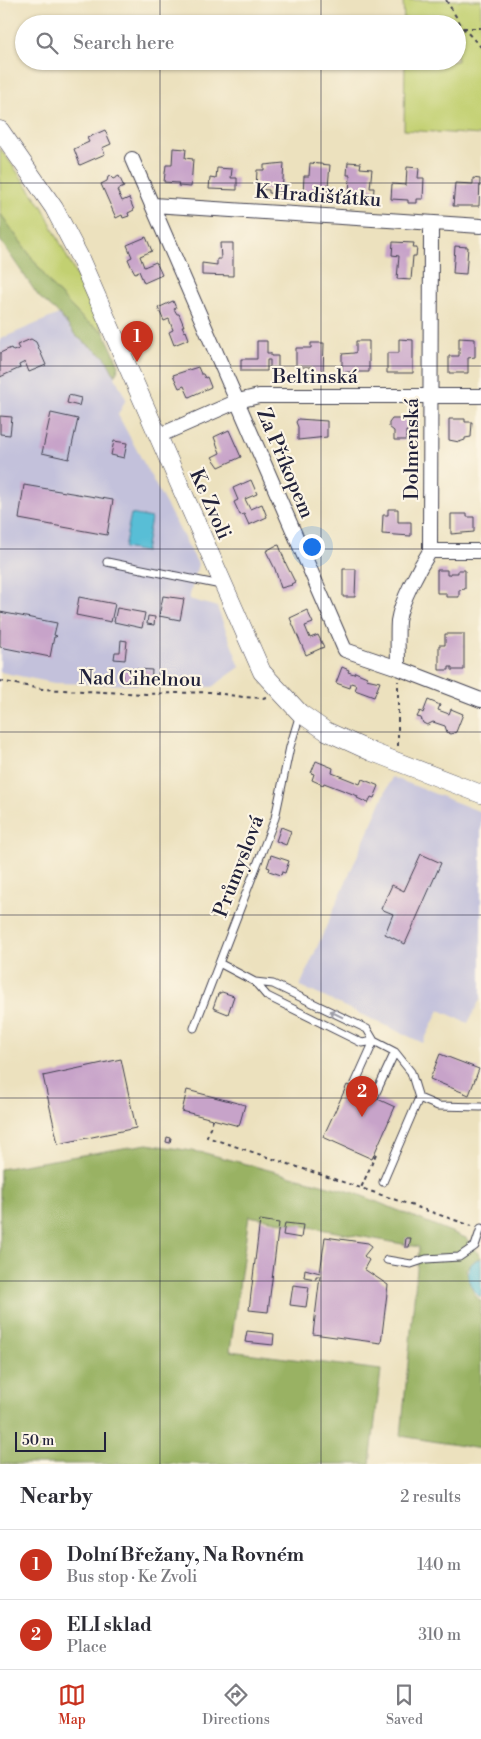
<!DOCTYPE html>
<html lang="en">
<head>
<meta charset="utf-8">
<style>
	:root { --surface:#fff; --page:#f2f2f3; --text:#2b2b33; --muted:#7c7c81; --line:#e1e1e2; --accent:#c8321e }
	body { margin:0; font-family:"Libre Bodoni",serif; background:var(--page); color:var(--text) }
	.scale { position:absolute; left:15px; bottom:12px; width:91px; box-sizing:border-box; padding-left:5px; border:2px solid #22223b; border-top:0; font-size:14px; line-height:18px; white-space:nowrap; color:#22223b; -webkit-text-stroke:4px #fcf5e5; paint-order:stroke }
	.you { position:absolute; left:311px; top:546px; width:18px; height:18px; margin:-12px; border:4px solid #fff; border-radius:50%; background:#1a73e8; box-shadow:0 0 0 8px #1a73e833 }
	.badge { display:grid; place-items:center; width:32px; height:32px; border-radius:50%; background:var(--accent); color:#fff; font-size:16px; font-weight:700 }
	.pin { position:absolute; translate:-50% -41px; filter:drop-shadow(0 1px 2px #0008) }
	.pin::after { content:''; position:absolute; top:26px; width:18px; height:15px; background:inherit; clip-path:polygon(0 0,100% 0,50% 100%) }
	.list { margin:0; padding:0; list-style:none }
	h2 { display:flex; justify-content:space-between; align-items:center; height:65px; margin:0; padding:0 20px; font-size:21px }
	h2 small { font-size:16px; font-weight:400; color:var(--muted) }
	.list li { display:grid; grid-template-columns:32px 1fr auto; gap:15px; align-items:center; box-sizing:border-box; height:70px; padding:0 20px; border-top:1px solid var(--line) }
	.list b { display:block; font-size:19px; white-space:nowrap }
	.list p { margin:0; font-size:16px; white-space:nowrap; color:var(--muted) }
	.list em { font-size:16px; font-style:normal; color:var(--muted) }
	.icon { flex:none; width:28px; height:28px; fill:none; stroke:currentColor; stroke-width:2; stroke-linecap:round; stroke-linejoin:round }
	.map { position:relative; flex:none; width:481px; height:1464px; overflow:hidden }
	.search { position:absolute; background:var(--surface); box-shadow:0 1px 4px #0004; left:15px; right:15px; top:15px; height:55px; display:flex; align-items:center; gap:12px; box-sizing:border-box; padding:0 18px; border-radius:28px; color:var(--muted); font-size:19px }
	.sheet { height:205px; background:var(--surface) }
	nav { display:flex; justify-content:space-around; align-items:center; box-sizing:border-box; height:70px; border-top:1px solid var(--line); background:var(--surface); font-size:14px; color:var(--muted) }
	nav a { display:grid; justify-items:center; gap:2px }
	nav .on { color:var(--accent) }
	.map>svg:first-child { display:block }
</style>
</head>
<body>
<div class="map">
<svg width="481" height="1464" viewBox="0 0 481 1464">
	<rect width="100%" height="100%" fill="#fcf5e5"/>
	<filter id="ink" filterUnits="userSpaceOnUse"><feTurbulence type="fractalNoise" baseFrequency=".02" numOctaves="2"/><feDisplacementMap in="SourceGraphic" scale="10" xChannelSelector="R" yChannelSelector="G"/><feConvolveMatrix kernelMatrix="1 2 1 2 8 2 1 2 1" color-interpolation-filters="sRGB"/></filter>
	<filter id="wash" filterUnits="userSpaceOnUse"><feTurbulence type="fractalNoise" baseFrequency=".0096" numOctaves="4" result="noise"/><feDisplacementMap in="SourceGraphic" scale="20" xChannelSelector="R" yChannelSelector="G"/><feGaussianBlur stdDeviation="1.12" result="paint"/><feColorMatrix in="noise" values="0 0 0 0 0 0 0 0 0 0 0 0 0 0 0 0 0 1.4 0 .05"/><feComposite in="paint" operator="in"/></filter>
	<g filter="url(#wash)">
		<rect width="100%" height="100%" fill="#ece1be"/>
		<path fill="#c3c1db" d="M 59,314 L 76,336 L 105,357 L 126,399 L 118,415 L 198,564 L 189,599 L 217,607 L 240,667 L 212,687 L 54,683 L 0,672 L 0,339 Z
			M 392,777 L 481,812 L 481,998 L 468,1023 L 439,1010 L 423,1043 L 300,986 Z"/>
		<path fill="#c2d071" stroke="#727956" d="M 403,0 L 481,0 L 481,135 L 404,130 L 405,61 L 457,61 L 457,24 L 404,24 Z
			M 0,148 L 43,208 L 104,332 L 84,320 L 52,286 L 0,213 Z"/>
		<path fill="#99b263" stroke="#5e6a4f" d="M 0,213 L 52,286 L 84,320 L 104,332 L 119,365 L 115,376 L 105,357 L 76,336 L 59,314 L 39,297 L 0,240 Z
			M 147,1144 L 205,1153 L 355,1193 L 466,1238 L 481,1257 L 481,1259 L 478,1259 L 466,1269 C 470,1280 471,1294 481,1301 L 481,1449 L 401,1436 L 419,1247 L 249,1216 L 230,1351 L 381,1370 L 370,1464 L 0,1464 L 0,1169 Z"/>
		<path fill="#58bed6" stroke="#3d7088" d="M 131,514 L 151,518 L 145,552 L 124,548 Z
			M 478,1259 L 481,1259 L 481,1298 C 469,1288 460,1268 478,1259 Z"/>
		<g id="blocks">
			<path fill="#c7a3c9" d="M 105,130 L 111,144 L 102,148 L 105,154 L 80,165 L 74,149 L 89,142 L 87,138 Z
				M 173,148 L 186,149 L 185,158 L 193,159 L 191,187 L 178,186 L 179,183 L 164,182 L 166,165 L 172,165 Z
				M 348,162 L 361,163 L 360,168 L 372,169 L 370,188 L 374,188 L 373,200 L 360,199 L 361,196 L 349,195 L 350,175 L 347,175 Z
				M 284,163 L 282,194 L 269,193 L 269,190 L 256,189 L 257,170 L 264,170 L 264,165 Z
				M 310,163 L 330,165 L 327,197 L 303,195 L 304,176 L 309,176 Z
				M 407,167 L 419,168 L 418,178 L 424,178 L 423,199 L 417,199 L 417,203 L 408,203 L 408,200 L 391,199 L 392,184 L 406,185 Z
				M 217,168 L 232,169 L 231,178 L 237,178 L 237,190 L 209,189 L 210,178 L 216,179 Z
				M 110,176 L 113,179 L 119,176 L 124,187 L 117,190 L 122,201 L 129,198 L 134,210 L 128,213 L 129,216 L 123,218 L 122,215 L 116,218 L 101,184 L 107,181 L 108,177 Z
				M 473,178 L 480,179 L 479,206 L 453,206 L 455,183 L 473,184 Z
				M 146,237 L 152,251 L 140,256 L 144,267 L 156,262 L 162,275 L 144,283 L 139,271 L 135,273 L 131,266 L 128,259 L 132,257 L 127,245 Z
				M 393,242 L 414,243 L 413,248 L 417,248 L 416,256 L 413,256 L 411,280 L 397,279 L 399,256 L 392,255 Z
				M 220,243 L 233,243 L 233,276 L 202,275 L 202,263 L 217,265 L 217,259 L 221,259 Z
				M 455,246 L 468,247 L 466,274 L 453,273 Z
				M 173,301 L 176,308 L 174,309 L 177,314 L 179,314 L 184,326 L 182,326 L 185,332 L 186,331 L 189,339 L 174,345 L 169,332 L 173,330 L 169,319 L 164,321 L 158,308 Z
				M 459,338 L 475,339 L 475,357 L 468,358 L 468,373 L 449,373 L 449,356 L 459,356 Z
				M 31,339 L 36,342 L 46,365 L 29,372 L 25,362 L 19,365 L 20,368 L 0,377 L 0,353 L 11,348 L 13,351 L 19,349 L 17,345 Z
				M 399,339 L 413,340 L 413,373 L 387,373 L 387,353 L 399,353 Z
				M 257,341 L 267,341 L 267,353 L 271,353 L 271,356 L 278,356 L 278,368 L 270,368 L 270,360 L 267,360 L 267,371 L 241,371 L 241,359 L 257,359 Z
				M 356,341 L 369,341 L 369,372 L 342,372 L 342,354 L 354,353 L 356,352 Z
				M 311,343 L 324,343 L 323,373 L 311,372 L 311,367 L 296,367 L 296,348 L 311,348 Z
				M 198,367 L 201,374 L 203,374 L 205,378 L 207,377 L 211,387 L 189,397 L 184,386 L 179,388 L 173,375 Z
				M 69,395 L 81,398 L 79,406 L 67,403 Z
				M 51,413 L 78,419 L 69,459 L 42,453 Z
				M 0,416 L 12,417 L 10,435 L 0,434 Z
				M 298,419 L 327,421 L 327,437 L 298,440 L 298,427 L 296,422 Z
				M 392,419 L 412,419 L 412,432 L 406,431 L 406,440 L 394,440 L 394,431 L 389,427 L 389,423 Z
				M 449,419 L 465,419 L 465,422 L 472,422 L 471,437 L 465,438 L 465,440 L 459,442 L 449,440 Z
				M 229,430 L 241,457 L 219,467 L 212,457 L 220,453 L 214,437 Z
				M 114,441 L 127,443 L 124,458 L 111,455 Z
				M 251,480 L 257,494 L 245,499 L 250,509 L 262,504 L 267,517 L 249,525 L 244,514 L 240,515 L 234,502 L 238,500 L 233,488 Z
				M 24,485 L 113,500 L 107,535 L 19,519 Z
				M 388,509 L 398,509 L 398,522 L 411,522 L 411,536 L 382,534 L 383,515 L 388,515 Z
				M 451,514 L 467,514 L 467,517 L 474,517 L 474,532 L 451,534 Z
				M 279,545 L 286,564 L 295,582 L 291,584 L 292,585 L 281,588 L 275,569 L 266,551 L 275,546 Z
				M 343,569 L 356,569 L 355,597 L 343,597 Z
				M 437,570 L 447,570 L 447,575 L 450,575 L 450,573 L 458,573 L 458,570 L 465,570 L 465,589 L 459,590 L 459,597 L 446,597 L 446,593 L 437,593 Z
				M 163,596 L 184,599 L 180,620 L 159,616 Z
				M 79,597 L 115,604 L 111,622 L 76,615 Z
				M 117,608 L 145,613 L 142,628 L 114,622 Z
				M 307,610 L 313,623 L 305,626 L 310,638 L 318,635 L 324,647 L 306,655 L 290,618 Z
				M 0,612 L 57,623 L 54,635 L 57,636 L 56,637 L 54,637 L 50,657 L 0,647 Z
				M 148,616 L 155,617 L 154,625 L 147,624 Z
				M 445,634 L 464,634 L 464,670 L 452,670 L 452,667 L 449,667 L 449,670 L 439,670 L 439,645 L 445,645 Z
				M 121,640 L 127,641 L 125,660 L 114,659 L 115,652 L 120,652 Z
				M 342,667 L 349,670 L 348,672 L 354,674 L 355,672 L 367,677 L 366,679 L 380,682 L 374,697 L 355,690 L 357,685 L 351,683 L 350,688 L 336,683 Z
				M 123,668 L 152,670 L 151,684 L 122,681 Z
				M 428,700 L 440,705 L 438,710 L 449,714 L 451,709 L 463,714 L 456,732 L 451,734 L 447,732 L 445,726 L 433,722 L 427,725 L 423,723 L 421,718 L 417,717 L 420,711 L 423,713 Z
				M 316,761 L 333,768 L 332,773 L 345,778 L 360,784 L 362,779 L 379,786 L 374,798 L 371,797 L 368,803 L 357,798 L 358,796 L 324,783 L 323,785 L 312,780 L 314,774 L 311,773 Z
				M 281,827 L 291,831 L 286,845 L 276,841 Z
				M 421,854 L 441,863 L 405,944 L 385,934 L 393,914 L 381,909 L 392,885 L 404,891 Z
				M 271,855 L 289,861 L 285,873 L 282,872 L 281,875 L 269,871 L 270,868 L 267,867 Z
				M 222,992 L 234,996 L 228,1014 L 213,1008 L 218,994 Z
				M 440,1054 L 479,1069 L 469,1095 L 430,1079 Z
				M 121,1059 L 136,1128 L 58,1144 L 43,1076 Z
				M 347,1085 L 395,1107 L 372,1159 L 323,1137 Z
				M 187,1090 L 245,1105 L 239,1126 L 182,1111 Z
				M 167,1137 L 171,1138 L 170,1143 L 166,1142 Z
				M 260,1220 L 279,1223 L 268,1312 L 249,1310 Z
				M 285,1223 L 303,1225 L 301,1238 L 283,1235 Z
				M 325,1237 L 368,1243 L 372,1246 L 364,1256 L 369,1260 L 364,1269 L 388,1285 L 381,1343 L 313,1334 L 320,1276 L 316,1276 L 316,1279 L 304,1277 L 305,1269 L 320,1273 Z
				M 406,1238 L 411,1238 L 409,1247 L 405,1247 Z
				M 293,1285 L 309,1287 L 306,1307 L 290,1305 Z
				M 247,1331 L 274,1334 L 273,1345 L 245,1342 Z"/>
		</g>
	</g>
	<g filter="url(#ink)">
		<use href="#blocks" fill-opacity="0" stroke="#403f4f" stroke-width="1"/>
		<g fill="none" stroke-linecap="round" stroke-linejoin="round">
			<g stroke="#403f4f" stroke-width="9">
				<path id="service" d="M 107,562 L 221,585
					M 219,963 L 255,982 L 273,984 L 367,1029 L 374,1041
					M 255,982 L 267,996 L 362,1043 L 374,1041 L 395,1052 L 411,1072 L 419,1098 L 438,1106 L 481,1107
					M 194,1028 L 275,818 L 290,747 L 300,714
					M 353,1088 L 374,1041
					M 374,1097 L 395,1052
					M 383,1182 L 419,1098
					M 387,1260 L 411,1264 L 426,1259 L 459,1257 L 475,1246 L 481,1228"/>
			</g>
			<g stroke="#403f4f" stroke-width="16">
				<path id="minor" d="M 132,159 L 345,650 L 398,668 L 481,700
					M 153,205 L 481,226
					M 158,436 L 238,401 L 259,396 L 481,396
					M 430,551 L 481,551
					M 398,668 C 398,653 397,636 398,621 C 401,601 419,568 430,551 L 431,223"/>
			</g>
			<g stroke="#403f4f" stroke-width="19">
				<path id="tertiary" d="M 0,130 L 54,208 L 79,256 L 262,672 L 300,713 L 326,731 L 372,752 L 481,794"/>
			</g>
			<path stroke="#403f4f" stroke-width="2" stroke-dasharray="4 4" stroke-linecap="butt" d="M 446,0 L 463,28 L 481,47
				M 463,28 L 481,28
				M 0,681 L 42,689 L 146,694 L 210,692 L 243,697 L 263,698 L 266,697
				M 398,746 L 398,681
				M 213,1119 L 207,1137 L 361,1188
				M 376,1154 L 361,1188 L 472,1226"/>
			<use href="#service" stroke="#fff" stroke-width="7"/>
			<use href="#minor" stroke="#fff" stroke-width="14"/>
			<use href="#tertiary" stroke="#fff" stroke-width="18"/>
		</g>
		<defs><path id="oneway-shaft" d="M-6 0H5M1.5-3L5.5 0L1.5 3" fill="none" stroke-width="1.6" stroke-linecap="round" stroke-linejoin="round" transform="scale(1.25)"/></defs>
		<use stroke="#9c9ca7" href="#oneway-shaft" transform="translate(336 1014) rotate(-154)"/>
	</g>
	<path fill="none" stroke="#22223b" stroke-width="1" stroke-opacity="0.55" d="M 160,0 L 160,24M 321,0 L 321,24M 160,61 L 160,1464M 321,61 L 321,1464M 0,183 L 481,183M 0,366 L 481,366M 0,549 L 481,549M 0,732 L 481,732M 0,915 L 481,915M 0,1098 L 481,1098M 0,1281 L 481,1281"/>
	<g text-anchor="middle" stroke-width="4.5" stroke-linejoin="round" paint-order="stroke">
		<g font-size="20" fill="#22223b" stroke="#fcf5e5">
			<text transform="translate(318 195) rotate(4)" y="7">K Hradišťátku</text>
			<text x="315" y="383">Beltinská</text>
			<text transform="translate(411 449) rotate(-90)" y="7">Dolmenská</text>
			<text transform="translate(286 463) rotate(67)" y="7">Za Příkopem</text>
			<text transform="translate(211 504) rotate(66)" y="7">Ke Zvoli</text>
			<text transform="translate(140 678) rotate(1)" y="7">Nad Cihelnou</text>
			<text transform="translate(238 866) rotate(-69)" y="7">Průmyslová</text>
		</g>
	</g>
</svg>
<div class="scale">50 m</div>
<div class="you"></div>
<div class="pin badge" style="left:137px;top:362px">1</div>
<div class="pin badge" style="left:362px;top:1117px">2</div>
<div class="search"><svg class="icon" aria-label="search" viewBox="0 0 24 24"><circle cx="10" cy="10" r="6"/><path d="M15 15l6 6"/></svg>Search here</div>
</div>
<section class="sheet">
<h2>Nearby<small>2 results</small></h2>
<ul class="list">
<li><span class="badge">1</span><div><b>Dolní Břežany, Na Rovném</b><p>Bus stop · Ke Zvoli</p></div><em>140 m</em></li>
<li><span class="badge">2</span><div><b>ELI sklad</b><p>Place</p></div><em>310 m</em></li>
</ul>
</section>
<nav>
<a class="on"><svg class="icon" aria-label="map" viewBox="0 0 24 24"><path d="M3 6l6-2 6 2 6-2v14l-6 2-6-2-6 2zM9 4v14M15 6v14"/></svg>Map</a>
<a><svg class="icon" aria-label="directions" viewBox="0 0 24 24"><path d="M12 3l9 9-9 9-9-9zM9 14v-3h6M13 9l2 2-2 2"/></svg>Directions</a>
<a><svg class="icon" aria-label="saved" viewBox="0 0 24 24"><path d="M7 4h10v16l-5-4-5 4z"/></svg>Saved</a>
</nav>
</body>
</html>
